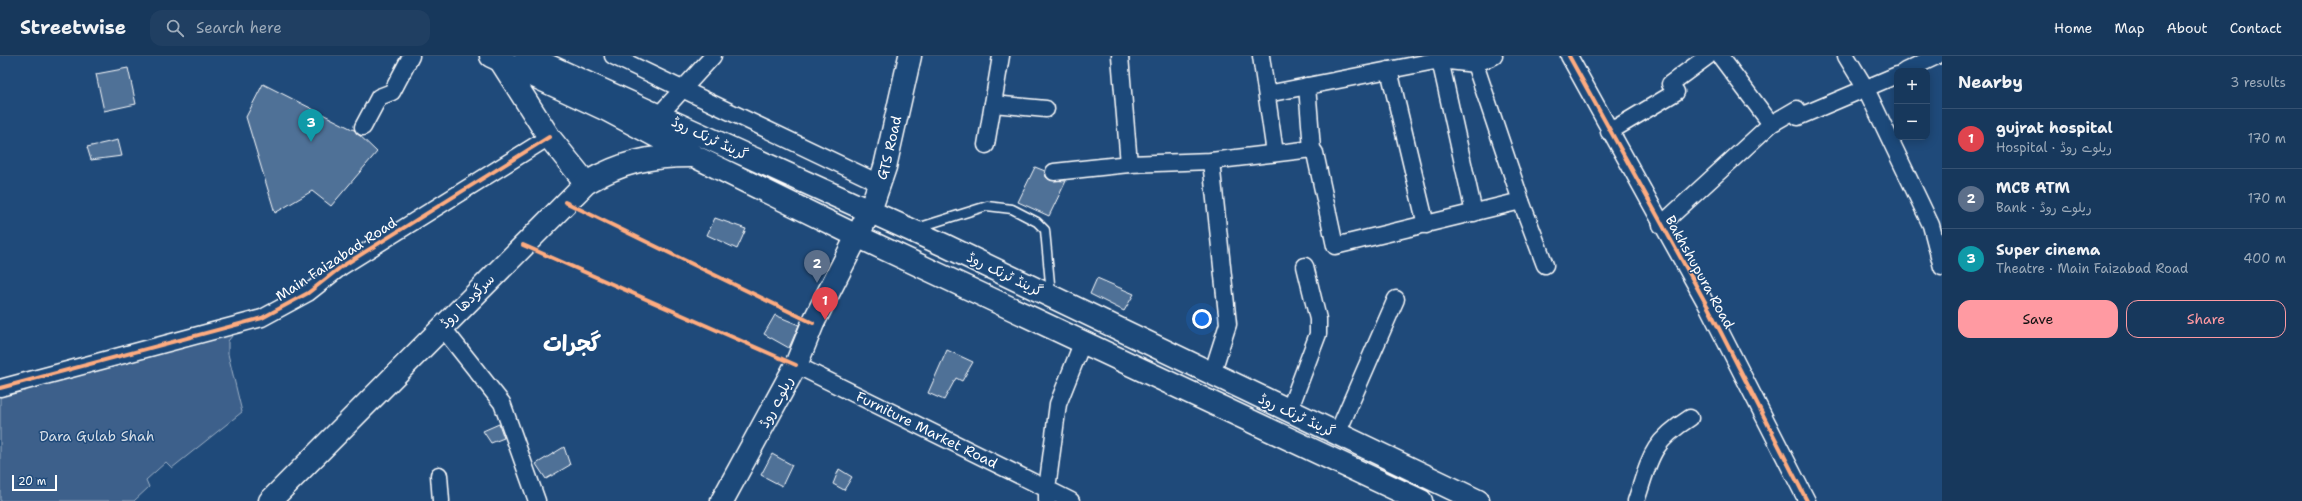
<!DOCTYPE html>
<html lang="en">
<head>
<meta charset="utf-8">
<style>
	:root { --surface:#17385c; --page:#203f62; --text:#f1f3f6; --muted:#9eacbb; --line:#365272; --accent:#ff9aa2 }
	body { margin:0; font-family:"Shantell Sans","Playpen Sans Arabic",sans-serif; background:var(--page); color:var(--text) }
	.controls { position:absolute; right:12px; top:12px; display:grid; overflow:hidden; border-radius:8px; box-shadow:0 2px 10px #0003 }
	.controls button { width:36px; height:36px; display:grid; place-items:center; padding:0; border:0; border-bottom:1px solid var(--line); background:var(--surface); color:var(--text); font:20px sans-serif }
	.scale { position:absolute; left:12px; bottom:10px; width:45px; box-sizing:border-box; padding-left:4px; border:2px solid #fff; border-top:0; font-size:11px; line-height:14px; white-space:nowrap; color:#fff; -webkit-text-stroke:3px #1f4a7a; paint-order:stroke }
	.you { position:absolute; left:1202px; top:263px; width:14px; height:14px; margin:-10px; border:3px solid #fff; border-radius:50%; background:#1a73e8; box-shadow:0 0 0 6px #1a73e833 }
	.badge { display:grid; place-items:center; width:26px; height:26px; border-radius:50%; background:var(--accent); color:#fff; font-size:13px; font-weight:700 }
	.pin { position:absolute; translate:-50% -33px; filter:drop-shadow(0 1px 2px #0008) }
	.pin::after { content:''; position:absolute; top:21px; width:14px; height:12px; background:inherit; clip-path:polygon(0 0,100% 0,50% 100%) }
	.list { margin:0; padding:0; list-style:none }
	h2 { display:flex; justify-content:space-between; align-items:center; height:52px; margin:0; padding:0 16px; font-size:17px }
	h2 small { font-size:13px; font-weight:400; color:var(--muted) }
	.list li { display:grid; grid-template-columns:26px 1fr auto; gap:12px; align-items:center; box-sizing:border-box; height:60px; padding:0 16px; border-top:1px solid var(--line) }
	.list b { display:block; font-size:15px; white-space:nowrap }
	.list p { margin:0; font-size:13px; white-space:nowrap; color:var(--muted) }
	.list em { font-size:13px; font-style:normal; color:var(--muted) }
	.actions { display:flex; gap:8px; padding:12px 16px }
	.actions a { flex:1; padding:9px 0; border:1px solid var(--accent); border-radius:12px; text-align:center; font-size:14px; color:var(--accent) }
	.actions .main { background:var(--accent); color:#111 }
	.icon { flex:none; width:22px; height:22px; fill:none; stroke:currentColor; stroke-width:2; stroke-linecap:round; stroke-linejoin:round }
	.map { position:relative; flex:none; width:1942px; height:445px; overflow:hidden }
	header { display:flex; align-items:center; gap:24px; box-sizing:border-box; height:56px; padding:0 20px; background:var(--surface); border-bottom:1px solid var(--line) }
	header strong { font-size:19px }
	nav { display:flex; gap:22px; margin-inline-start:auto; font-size:14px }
	.search { width:280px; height:36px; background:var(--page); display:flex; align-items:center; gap:10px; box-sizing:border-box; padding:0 14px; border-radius:12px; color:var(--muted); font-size:15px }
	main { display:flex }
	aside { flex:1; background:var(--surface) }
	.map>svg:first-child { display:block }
</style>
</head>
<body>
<header>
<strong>Streetwise</strong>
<div class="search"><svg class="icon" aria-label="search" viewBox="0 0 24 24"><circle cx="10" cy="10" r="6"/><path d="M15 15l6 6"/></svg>Search here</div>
<nav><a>Home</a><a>Map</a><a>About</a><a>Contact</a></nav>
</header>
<main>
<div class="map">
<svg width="1942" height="445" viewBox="0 0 1942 445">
	<rect width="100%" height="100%" fill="#1f4a7a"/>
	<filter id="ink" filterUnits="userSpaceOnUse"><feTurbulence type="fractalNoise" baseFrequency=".025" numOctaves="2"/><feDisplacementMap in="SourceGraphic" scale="8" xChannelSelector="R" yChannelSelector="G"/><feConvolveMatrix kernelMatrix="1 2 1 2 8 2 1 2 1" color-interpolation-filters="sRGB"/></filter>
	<g filter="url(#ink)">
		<path fill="#3c618b" stroke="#9eb0c5" d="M 237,274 L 228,285 L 228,298 L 242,356 L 172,412 L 166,406 L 146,424 L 149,431 L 134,445 L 0,445 L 0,339 Z"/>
		<path fill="#507197" stroke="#fff" d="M 128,12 L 136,48 L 104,55 L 96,18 Z
			M 263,28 L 354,74 L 377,96 L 331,150 L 312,135 L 275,157 L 246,61 Z
			M 118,84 L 122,100 L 91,104 L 87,91 Z
			M 1035,111 L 1045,115 L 1046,121 L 1050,124 L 1066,125 L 1049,160 L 1018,146 Z
			M 715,162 L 746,173 L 737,193 L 707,179 Z
			M 1097,222 L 1134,238 L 1124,255 L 1090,238 Z
			M 775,259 L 799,269 L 789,292 L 764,278 Z
			M 947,294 L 973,306 L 962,325 L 956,322 L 944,344 L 928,337 Z
			M 499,368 L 504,382 L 491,387 L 483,375 Z
			M 564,391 L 570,409 L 546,423 L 536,408 Z
			M 772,398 L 792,409 L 782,430 L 761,419 Z
			M 839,413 L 852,421 L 844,434 L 833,428 Z"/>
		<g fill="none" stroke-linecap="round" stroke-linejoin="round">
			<g stroke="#fff" stroke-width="11">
				<path id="lane" d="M 917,172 L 987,150 L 1012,153 L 1037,166 L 1045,174 L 1051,238"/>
			</g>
			<g stroke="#fff" stroke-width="19">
				<g id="street">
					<path d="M 613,0 L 881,128"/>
					<path d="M 1120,0 L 1129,108"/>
					<path d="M 1261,0 L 1275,97"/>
					<path d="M 1439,0 L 1440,4 L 1475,8 L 1494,0"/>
					<path d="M 1569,0 L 1709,253 L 1807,445"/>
					<path d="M 1720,0 L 1771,68"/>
					<path d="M 1846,0 L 1866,33 L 1931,169 L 1942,211"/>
					<path d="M 1475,8 L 1521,145 L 1545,209"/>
					<path d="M 1389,14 L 1426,169"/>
					<path d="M 1905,15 L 1937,0"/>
					<path d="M 1307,30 L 1312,93 L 1315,97 L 1335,190 L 1521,145"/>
					<path d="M 1267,38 L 1440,4 L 1474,157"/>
					<path d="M 993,48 L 1046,53"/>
					<path d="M 659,59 L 713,0"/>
					<path d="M 363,71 L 379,41 L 392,36 L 411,0"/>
					<path d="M 1609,76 L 1676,36 L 1670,28 L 1708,0"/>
					<path d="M 986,89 L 1001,0"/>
					<path d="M 1211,105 L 1228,268 L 1212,318"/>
					<path d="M 1054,116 L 1129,108 L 1211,105 L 1312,93"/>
					<path d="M 1661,169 L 1771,68 L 1797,53 L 1798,61 L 1897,19"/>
					<path d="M 442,271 L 502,347 L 537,445"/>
					<path id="s1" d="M 796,309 L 1047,433 L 1047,445"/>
					<path d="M 0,332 L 262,262 L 308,237 L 341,211 L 549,81"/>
					<path d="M 1289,355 L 1318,278 L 1318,263 L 1305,210"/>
					<path d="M 1337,378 L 1396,243"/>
					<path d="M 439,419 L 441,445"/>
					<path d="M 1071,445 L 1047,433 L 1058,348 L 1083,285"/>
					<path d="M 1636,445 C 1650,403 1650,387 1690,362"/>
				</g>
			</g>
			<g stroke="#fff" stroke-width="25">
				<g id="secondary">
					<path d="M 500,4 L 549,81 L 586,127"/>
					<path id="s2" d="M 722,445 L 796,309 L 813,267 L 870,155 L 885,111 L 910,0"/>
				</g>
			</g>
			<g stroke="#fff" stroke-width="25">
				<path id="primary" d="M 491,0 L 607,54 L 694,100 L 857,180 L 1421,445
					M 527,0 L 944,189 L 1478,445
					M 270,445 L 586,127 C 622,106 650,100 691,100"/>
			</g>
			<use href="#lane" stroke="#1f4a7a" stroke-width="8"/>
			<use href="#street" stroke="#1f4a7a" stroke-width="16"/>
			<use href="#secondary" stroke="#1f4a7a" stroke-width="22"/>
			<use href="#primary" stroke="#1f4a7a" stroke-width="22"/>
			<g stroke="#1f4a7a" stroke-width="6">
				<path id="cycleway" d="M 1569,0 L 1709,253 L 1807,445
					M 565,146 L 813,267
					M 523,189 L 796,309
					M 0,332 L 262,262 L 308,237 L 341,211 L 549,81"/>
			</g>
			<use href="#cycleway" stroke="#ffac80" stroke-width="4"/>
		</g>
	</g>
	<g text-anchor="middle" stroke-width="3" stroke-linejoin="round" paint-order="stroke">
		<g font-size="14" fill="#fff" stroke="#1f4a7a">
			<text transform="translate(710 82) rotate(25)" y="5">گرینڈ ٹرنک روڈ</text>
			<text dy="5" stroke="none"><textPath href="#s2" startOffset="392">GTS Road</textPath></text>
			<text transform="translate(336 203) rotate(-33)" y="5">Main Faizabad Road</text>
			<text transform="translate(1700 216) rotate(61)" y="5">Bakhshupura Road</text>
			<text transform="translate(1005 218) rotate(26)" y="5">گرینڈ ٹرنک روڈ</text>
			<text transform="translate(467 245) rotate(-45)" y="5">سرگودھا روڈ</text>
			<text transform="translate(776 346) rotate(-62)" y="5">ریلوے روڈ</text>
			<text transform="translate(1297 359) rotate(25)" y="5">گرینڈ ٹرنک روڈ</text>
			<text dy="5" stroke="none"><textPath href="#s1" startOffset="146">Furniture Market Road</textPath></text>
		</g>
		<g font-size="14" fill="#d8dfe8" stroke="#1f4a7a">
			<text x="97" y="385">Dara Gulab Shah</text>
		</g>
		<g font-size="22" font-weight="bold" fill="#fff" stroke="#1f4a7a">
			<text x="572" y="295">گجرات</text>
		</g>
	</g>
</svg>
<div class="controls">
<button>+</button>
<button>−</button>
</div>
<div class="scale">20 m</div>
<div class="you"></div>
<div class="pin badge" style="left:825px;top:264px;background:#e0444e">1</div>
<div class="pin badge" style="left:817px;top:227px;background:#5c6f8a">2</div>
<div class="pin badge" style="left:311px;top:86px;background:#0f9aa8">3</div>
</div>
<aside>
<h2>Nearby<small>3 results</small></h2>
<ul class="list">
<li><span class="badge" style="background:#e0444e">1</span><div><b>gujrat hospital</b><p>Hospital · ریلوے روڈ</p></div><em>170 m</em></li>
<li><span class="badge" style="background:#5c6f8a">2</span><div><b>MCB ATM</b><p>Bank · ریلوے روڈ</p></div><em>170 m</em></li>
<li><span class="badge" style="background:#0f9aa8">3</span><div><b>Super cinema</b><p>Theatre · Main Faizabad Road</p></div><em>400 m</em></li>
</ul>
<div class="actions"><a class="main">Save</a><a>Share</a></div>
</aside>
</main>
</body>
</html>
